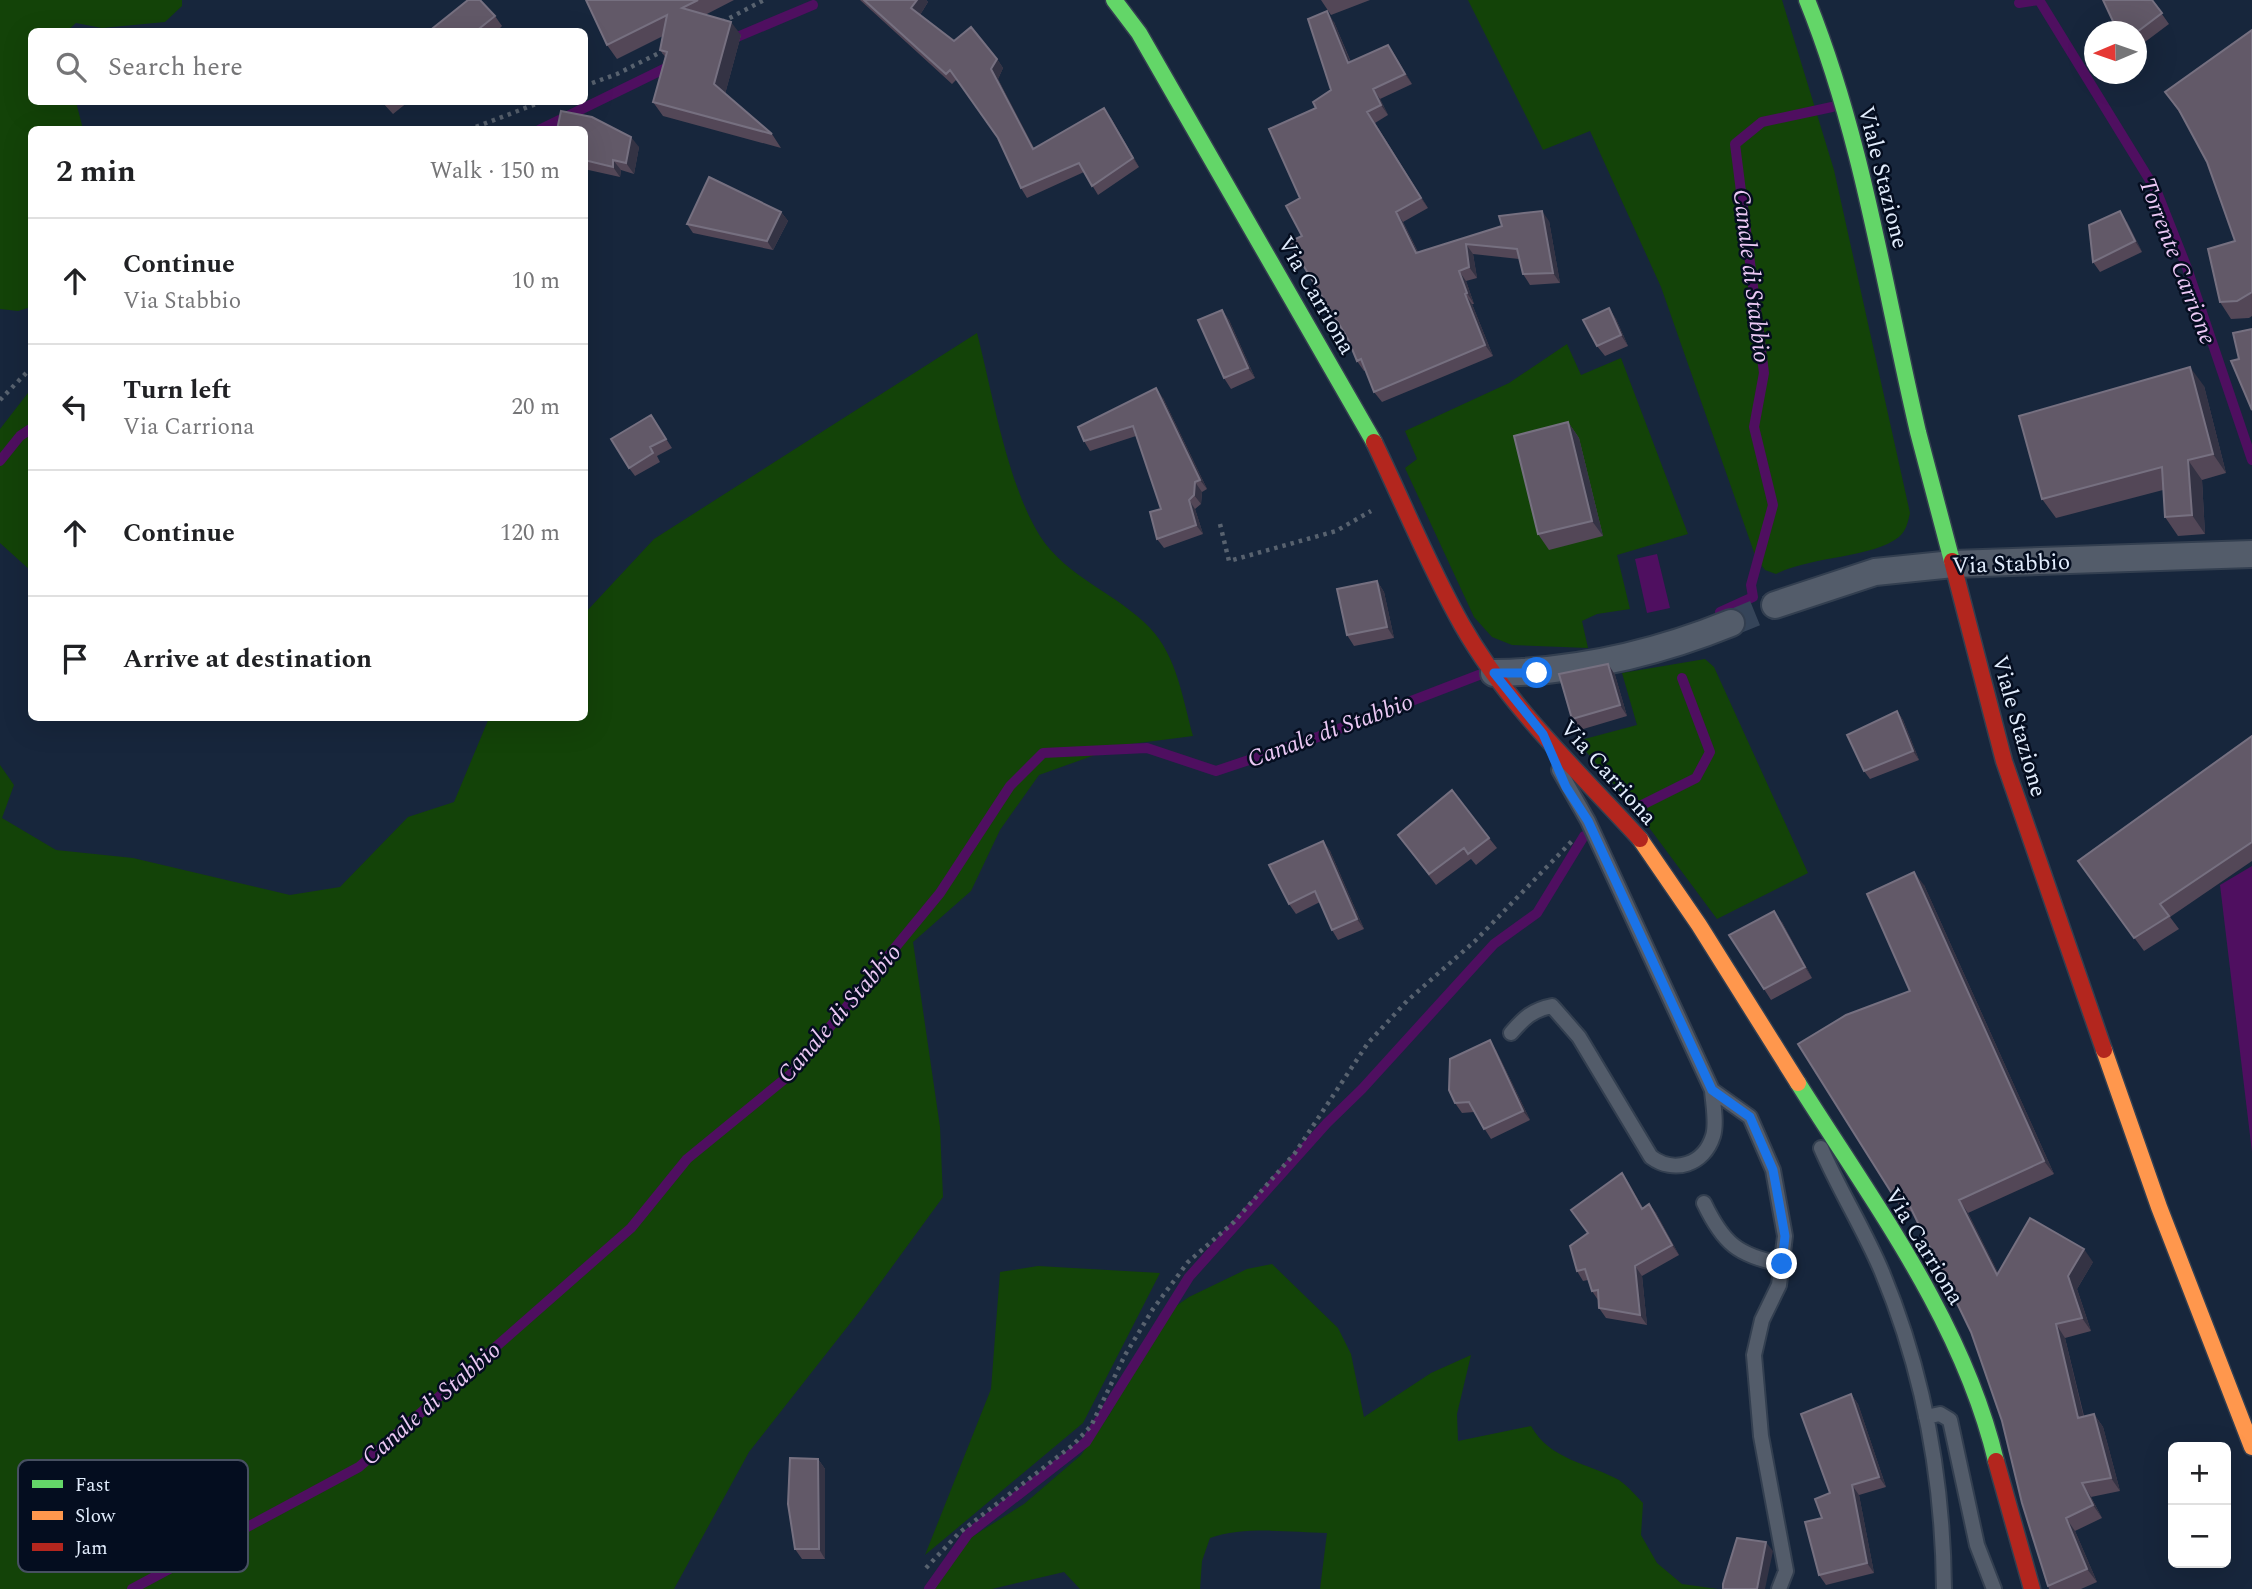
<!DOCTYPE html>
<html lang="en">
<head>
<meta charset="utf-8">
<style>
	:root { --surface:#fff; --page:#f2f2f2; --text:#202124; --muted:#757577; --line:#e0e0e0 }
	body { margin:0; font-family:Spectral,serif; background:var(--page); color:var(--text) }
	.controls { position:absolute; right:21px; bottom:21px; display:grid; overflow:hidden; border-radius:10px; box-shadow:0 7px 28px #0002 }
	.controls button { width:63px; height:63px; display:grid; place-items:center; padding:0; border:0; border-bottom:2px solid var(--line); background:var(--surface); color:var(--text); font:35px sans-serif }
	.compass { position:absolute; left:2084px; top:21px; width:63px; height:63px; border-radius:50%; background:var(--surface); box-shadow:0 7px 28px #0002; rotate:268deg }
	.stop { position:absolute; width:21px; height:21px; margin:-16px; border:5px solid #1a73e8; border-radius:50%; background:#fff }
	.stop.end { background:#1a73e8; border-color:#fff; box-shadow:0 2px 7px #0008 }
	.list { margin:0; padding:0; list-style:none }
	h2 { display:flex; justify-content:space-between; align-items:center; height:91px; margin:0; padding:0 28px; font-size:30px }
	h2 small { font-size:23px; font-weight:400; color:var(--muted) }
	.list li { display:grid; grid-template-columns:46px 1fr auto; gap:21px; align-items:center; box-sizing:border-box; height:126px; padding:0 28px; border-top:2px solid var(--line) }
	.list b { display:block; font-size:26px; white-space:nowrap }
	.list p { margin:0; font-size:23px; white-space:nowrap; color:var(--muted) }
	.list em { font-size:23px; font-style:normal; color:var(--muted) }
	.icon { flex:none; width:38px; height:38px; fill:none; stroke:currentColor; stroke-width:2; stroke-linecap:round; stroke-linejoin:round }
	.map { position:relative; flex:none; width:2252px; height:1589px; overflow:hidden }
	.search { position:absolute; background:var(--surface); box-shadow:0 7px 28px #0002; left:28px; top:28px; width:560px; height:77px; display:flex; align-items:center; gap:18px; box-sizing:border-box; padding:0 24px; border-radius:10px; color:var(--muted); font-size:26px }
	.panel { position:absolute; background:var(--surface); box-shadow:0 7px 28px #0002; left:28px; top:126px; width:560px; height:595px; border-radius:10px }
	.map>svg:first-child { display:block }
</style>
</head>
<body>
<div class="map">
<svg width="2252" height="1589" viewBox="0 0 2252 1589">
	<rect width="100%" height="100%" fill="#17263c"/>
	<path fill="#134308" d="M 0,0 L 182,0 L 182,6 L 165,22 L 102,28 L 76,23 L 67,31 L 32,32 L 32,102 L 76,102 L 83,129 L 32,130 L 31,307 L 18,311 L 0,309 Z
		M 1468,0 L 1782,0 L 1834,170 L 1910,513 C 1908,522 1906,531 1899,537 C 1873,558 1811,556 1776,574 L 1765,570 L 1756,558 L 1661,287 L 1590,131 L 1543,150 Z
		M 977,333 C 993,395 1007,483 1040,536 C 1066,577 1118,594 1150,628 C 1177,656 1183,700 1193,736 L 1123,745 L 1039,775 L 1000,830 L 971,891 L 913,942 L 940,1127 L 943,1197 L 859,1312 L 749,1452 L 674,1589 L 0,1589 L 0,765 L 14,785 L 2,818 L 56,850 L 133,858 L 290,895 L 340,887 L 408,817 L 454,802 L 489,718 L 584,718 L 585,613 L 654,539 Z
		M 1567,344 L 1581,375 L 1621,358 L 1688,534 L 1617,555 L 1630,609 L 1597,614 L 1582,621 L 1588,648 L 1512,645 L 1492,637 L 1474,617 L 1405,468 L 1417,459 L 1405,431 L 1509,383 Z
		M 31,389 L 31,571 L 0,543 L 0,429 Z
		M 1705,659 L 1714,667 L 1808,873 L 1717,919 L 1636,810 L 1577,741 L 1637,725 L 1622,673 Z
		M 1272,1264 L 1338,1328 L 1351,1354 L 1364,1417 L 1431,1373 L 1471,1355 L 1457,1414 L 1458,1441 L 1531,1426 C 1550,1460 1588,1463 1619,1480 C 1628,1486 1636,1496 1643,1503 L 1641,1535 L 1657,1563 L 1682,1584 L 1718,1589 L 1320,1589 L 1327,1533 C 1291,1532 1244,1526 1210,1538 L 1202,1561 L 1200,1589 L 1080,1589 L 1064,1572 L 992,1589 L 930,1589 L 962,1543 L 1024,1504 L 1081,1455 L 1111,1412 L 1146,1336 L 1163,1315 L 1189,1297 L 1247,1269 Z
		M 1038,1266 L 1160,1273 L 1083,1423 L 925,1555 L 991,1389 L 1000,1272 Z"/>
	<path fill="#4f0f60" d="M 1657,554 L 1670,608 L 1647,613 L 1635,559 Z
		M 2252,866 L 2252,1152 L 2220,885 Z"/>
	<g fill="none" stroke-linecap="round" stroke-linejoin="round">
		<path stroke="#4f0f60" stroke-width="10" d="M 2039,0 L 2157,192 L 2187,268 L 2252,460
			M 2019,3 L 2039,0
			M 730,40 L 813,5
			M 539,130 L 674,64
			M 0,461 L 20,436 L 32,428
			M 1720,612 L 1753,597 L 1751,585 L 1773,505 L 1754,427 L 1764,373 L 1735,144 L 1762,122 L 1832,107
			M 1642,805 L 1696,778 L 1710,752 L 1682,678
			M 132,1589 L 359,1467 L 631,1228 L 687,1159 L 792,1073 L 940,893 L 1010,786 L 1043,753 L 1147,748 L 1216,771 L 1315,738 L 1484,673
			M 929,1589 L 968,1534 L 1086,1442 L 1189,1277 L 1327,1123 L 1362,1089 L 1494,944 L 1537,913 L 1584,836"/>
		<path stroke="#354459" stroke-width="26" stroke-dasharray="26 13" stroke-linecap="butt" d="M 1731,623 L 1775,605"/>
		<g stroke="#333f50" stroke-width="18">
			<path id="lane" d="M 1511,1033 C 1524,1018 1532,1010 1552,1006 L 1579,1037 L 1651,1157 C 1674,1174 1704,1165 1713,1136 C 1717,1123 1713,1104 1712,1090 L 1588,821 L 1559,770
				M 1712,1090 L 1750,1117 L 1773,1170 L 1785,1236 L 1779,1285 L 1762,1320 L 1754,1355 L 1761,1436 L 1786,1571 L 1779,1589
				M 1821,1148 C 1839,1190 1864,1229 1882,1272 C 1924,1373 1943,1480 1944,1589
				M 1704,1203 C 1723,1243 1738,1256 1782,1264
				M 1926,1417 L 1940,1414 L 1950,1420 L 1977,1545 L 1994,1589"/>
		</g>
		<g stroke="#333f50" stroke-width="30">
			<path id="street" d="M 1775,605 L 1875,572 L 1953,564 L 2252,554
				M 1494,673 C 1575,672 1657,653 1731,623"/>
		</g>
		<g stroke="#333f50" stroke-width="19">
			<path id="fast" d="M 1114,0 L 1139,33 L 1374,442
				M 1807,0 C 1863,139 1884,287 1918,432 C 1929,475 1941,518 1952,561
				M 1798,1083 C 1873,1202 1963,1322 1996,1461"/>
		</g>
		<g stroke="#333f50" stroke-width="19">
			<path id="slow" d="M 1640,839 L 1699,925 L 1798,1083
				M 2104,1050 L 2159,1207 L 2252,1447"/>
		</g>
		<g stroke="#333f50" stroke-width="19">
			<path id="jam" d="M 1374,442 C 1403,502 1429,567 1462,625 C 1508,706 1578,771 1640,839
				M 1952,561 L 2004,761 L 2104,1050
				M 1996,1461 L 2032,1589"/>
		</g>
		<path stroke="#58626f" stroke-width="4.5" stroke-dasharray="3.5 5" stroke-linecap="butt" d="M 722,22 L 764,0
			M 584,86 L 617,74 L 667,49
			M 468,130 L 541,102
			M 0,400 L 32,367
			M 1220,524 L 1229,561 L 1336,531 L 1371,511
			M 926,1568 L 959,1533 L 1073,1445 L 1091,1426 L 1125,1355 L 1153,1309 L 1188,1262 L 1234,1222 L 1295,1153 L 1368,1043 L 1407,1001 L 1475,941 L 1573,840"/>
		<use href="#lane" stroke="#535c6a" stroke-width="14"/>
		<use href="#street" stroke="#535c6a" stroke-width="26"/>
		<use href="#fast" stroke="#63d668" stroke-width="16"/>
		<use href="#slow" stroke="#ff974d" stroke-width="16"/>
		<use href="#jam" stroke="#b3261e" stroke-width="16"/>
	</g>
	<path fill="#534757" d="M 586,0 L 734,0 L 705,15 L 741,35 L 725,94 L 772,134 L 781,148 L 663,116 L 653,102 L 666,58 L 660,50 L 663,36 L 617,59 L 607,45 Z
		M 860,0 L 926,0 L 928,2 L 920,15 L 954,41 L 997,59 L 1003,68 L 998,79 L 1034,149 L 1111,118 L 1139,167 L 1098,195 L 1084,172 L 1027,198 L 1021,188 L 998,138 L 957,79 L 952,84 Z
		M 1321,0 L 1370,0 L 1331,15 Z
		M 2152,0 L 2169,24 L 2137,48 L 2137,32 Z
		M 495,16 L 502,26 L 496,32 L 428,32 Z
		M 1334,22 L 1351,62 L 1388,45 L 1412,84 L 1380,99 L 1388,115 L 1375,123 L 1428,208 L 1403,222 L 1418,252 L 1549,221 L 1560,283 L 1530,285 L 1523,274 L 1519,259 L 1473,254 L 1477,278 L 1466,281 L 1474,304 L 1472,304 L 1493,356 L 1382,402 L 1374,392 L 1366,370 L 1364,371 L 1357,361 L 1348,339 L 1302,236 L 1300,198 L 1316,108 L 1331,90 Z
		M 2252,30 L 2252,316 L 2249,318 L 2231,319 L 2220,302 L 2235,241 L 2207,162 L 2182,116 L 2165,92 Z
		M 382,102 L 408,102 L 393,114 Z
		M 584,130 L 639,147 L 634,174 L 621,170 L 620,177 L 584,169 Z
		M 781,212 L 788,221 L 773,250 L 693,233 L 687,224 Z
		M 2127,222 L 2142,252 L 2100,272 L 2093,262 Z
		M 1609,308 L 1616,319 L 1628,346 L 1605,356 L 1597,346 Z
		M 1222,310 L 1229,320 L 1255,378 L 1231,389 L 1224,378 Z
		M 2204,386 L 2226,473 L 2202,480 L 2205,534 L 2178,536 L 2165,517 L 2163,490 L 2056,518 L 2042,499 Z
		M 1163,398 L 1207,489 L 1202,492 L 1201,504 L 1195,509 L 1203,534 L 1164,548 L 1157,539 L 1161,509 L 1136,436 L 1090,451 L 1084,441 Z
		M 651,415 L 672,448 L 657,456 L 660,462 L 635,476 L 629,468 Z
		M 1568,422 L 1579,438 L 1603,536 L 1549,550 L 1538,534 Z
		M 1377,581 L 1384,592 L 1394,638 L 1354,646 L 1347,635 Z
		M 1608,664 L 1615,675 L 1627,716 L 1580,730 L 1572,719 Z
		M 1897,711 L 1903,720 L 1919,760 L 1870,779 L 1864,771 Z
		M 2252,736 L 2252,861 L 2170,917 L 2179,929 L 2144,951 L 2078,861 Z
		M 1398,835 L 1489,838 L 1497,848 L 1476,865 L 1471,859 L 1436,885 Z
		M 1323,841 L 1330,851 L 1364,929 L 1338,940 L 1332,930 L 1320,902 L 1296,914 L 1289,904 Z
		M 1924,885 L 2054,1174 L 1968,1213 L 1998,1273 L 2093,1262 L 2077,1289 L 2091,1331 L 2065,1338 L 2084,1416 L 2094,1414 L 2103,1427 L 2120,1491 L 2091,1497 L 2102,1518 L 2075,1531 L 2097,1582 L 2081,1589 L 2049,1589 L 2048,1586 L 2002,1421 L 1971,1332 L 1911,1211 L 1905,1214 L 1896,1200 Z
		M 1782,922 L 1812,978 L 1771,1000 L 1764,989 Z
		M 1496,1050 L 1530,1120 L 1491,1139 L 1474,1112 L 1462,1113 L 1455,1103 Z
		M 1622,1173 L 1643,1208 L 1649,1204 L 1656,1213 L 1679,1255 L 1642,1276 L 1647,1325 L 1606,1318 L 1599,1308 L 1598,1300 L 1592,1291 L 1588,1280 L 1583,1281 L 1577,1271 Z
		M 1851,1394 L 1858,1404 L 1886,1487 L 1859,1495 L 1874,1573 L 1826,1585 L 1819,1575 L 1830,1493 Z
		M 818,1459 L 825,1469 L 825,1559 L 802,1559 L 795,1549 Z"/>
	<path fill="#343344" d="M 917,0 L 926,0 L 928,2 L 918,18 L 911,8 Z
		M 1327,11 L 1334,22 L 1355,73 L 1348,63 Z
		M 731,22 L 741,35 L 724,98 L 714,84 Z
		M 1388,45 L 1395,55 L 1412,84 L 1405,74 Z
		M 997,59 L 1003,68 L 998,79 L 1040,159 L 1033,149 L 991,69 Z
		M 1373,89 L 1380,99 L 1388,115 L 1381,105 Z
		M 1104,108 L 1111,118 L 1139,167 L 1133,158 Z
		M 1367,112 L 1375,123 L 1428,208 L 1421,198 Z
		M 631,137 L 639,147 L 634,174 L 626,163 Z
		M 613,160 L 621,170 L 620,177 L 613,167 Z
		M 1542,211 L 1549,221 L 1560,283 L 1553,273 Z
		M 2120,211 L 2127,222 L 2142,252 L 2135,241 Z
		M 781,212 L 788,221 L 773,250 L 767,241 Z
		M 1396,212 L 1403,222 L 1423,263 L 1416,253 Z
		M 1466,244 L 1473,254 L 1477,278 L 1469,267 Z
		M 1459,271 L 1466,281 L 1474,304 L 1467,293 Z
		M 1465,294 L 1472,304 L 1493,356 L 1485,345 Z
		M 1609,308 L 1616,319 L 1628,346 L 1621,335 Z
		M 1222,310 L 1229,320 L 1255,378 L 1248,368 Z
		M 2190,367 L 2204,386 L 2226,473 L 2213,454 Z
		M 1156,388 L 1163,398 L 1207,489 L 1200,480 Z
		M 1568,422 L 1579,438 L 1603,536 L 1592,521 Z
		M 2188,460 L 2202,480 L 2205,534 L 2192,515 Z
		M 1195,482 L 1202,492 L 1201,504 L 1194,495 Z
		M 1189,500 L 1195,509 L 1203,534 L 1196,525 Z
		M 1377,581 L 1384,592 L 1394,638 L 1387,627 Z
		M 1608,664 L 1615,675 L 1627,716 L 1620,705 Z
		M 1897,711 L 1903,720 L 1919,760 L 1913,751 Z
		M 1323,841 L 1330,851 L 1364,929 L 1357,919 Z
		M 1914,872 L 1924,885 L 2054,1174 L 2044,1161 Z
		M 1774,911 L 1782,922 L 1812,978 L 1805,967 Z
		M 1490,1040 L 1496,1050 L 1530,1120 L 1523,1111 Z
		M 1622,1173 L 1629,1183 L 1649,1219 L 1642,1209 Z
		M 1959,1200 L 1968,1213 L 2006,1288 L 1997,1275 Z
		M 1649,1204 L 1656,1213 L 1679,1255 L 1672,1245 Z
		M 2084,1249 L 2093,1262 L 2077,1289 L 2091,1331 L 2082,1318 L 2068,1276 Z
		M 1635,1266 L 1642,1276 L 1647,1325 L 1640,1315 Z
		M 2056,1324 L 2065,1338 L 2087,1431 L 2078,1418 Z
		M 1851,1394 L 1858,1404 L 1886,1487 L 1879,1477 Z
		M 2094,1414 L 2103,1427 L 2120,1491 L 2111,1478 Z
		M 818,1459 L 825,1469 L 825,1559 L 819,1549 Z
		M 2082,1483 L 2091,1497 L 2102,1518 L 2093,1505 Z
		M 1852,1485 L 1859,1495 L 1874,1573 L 1867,1563 Z
		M 2066,1518 L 2075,1531 L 2097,1582 L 2087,1569 Z
		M 1766,1542 L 1773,1551 L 1765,1589 L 1757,1589 Z"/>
	<path fill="#625968" stroke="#767080" stroke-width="2" d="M 468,0 L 480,0 L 495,16 L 475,32 L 428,32 Z
		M 586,0 L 698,0 L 682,8 L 731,22 L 714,84 L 772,134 L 653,102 L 667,52 L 660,50 L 667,15 L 607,45 Z
		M 864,0 L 917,0 L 911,8 L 954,41 L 971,27 L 997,59 L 991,69 L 1033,149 L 1104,108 L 1133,158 L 1092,186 L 1079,163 L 1021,188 L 998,138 L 950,70 L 946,74 Z
		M 2103,0 L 2152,0 L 2162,13 L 2137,32 L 2118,32 Z
		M 1327,11 L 1348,63 L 1388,45 L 1405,74 L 1373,89 L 1381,105 L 1367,112 L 1421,198 L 1396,212 L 1416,253 L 1502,226 L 1499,216 L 1542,211 L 1553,273 L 1523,274 L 1517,249 L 1466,244 L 1469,267 L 1459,271 L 1467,293 L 1465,294 L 1485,345 L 1374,392 L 1361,359 L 1357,361 L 1348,339 L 1289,242 L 1302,236 L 1286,206 L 1300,198 L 1269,129 L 1316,108 L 1313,102 L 1331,90 L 1308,19 Z
		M 2252,30 L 2252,292 L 2237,301 L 2220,302 L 2208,249 L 2235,241 L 2207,162 L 2179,110 L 2165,92 Z
		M 561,111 L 592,117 L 631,137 L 626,163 L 613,160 L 613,167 L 584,160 L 584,130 L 557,130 Z
		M 709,177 L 781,212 L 767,241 L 687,224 Z
		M 2120,211 L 2135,241 L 2093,262 L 2089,225 Z
		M 1609,308 L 1621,335 L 1597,346 L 1583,320 Z
		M 1222,310 L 1248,368 L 1224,378 L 1198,320 Z
		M 2252,329 L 2252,410 L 2231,361 L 2239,359 L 2233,333 Z
		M 2190,367 L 2213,454 L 2188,460 L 2192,515 L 2165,517 L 2162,467 L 2042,499 L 2019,416 Z
		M 1156,388 L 1200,480 L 1195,482 L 1194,495 L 1189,500 L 1196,525 L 1157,539 L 1150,512 L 1161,509 L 1133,426 L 1084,441 L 1078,427 Z
		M 651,415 L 666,439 L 650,447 L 653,453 L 629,468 L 611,439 Z
		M 1568,422 L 1592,521 L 1538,534 L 1514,436 Z
		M 1377,581 L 1387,627 L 1347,635 L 1337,589 Z
		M 1608,664 L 1620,705 L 1572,719 L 1559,674 Z
		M 1897,711 L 1913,751 L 1864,771 L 1847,735 Z
		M 2252,736 L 2252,842 L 2160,904 L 2169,916 L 2134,938 L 2078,861 Z
		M 1452,790 L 1489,838 L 1468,854 L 1464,848 L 1429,874 L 1398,835 Z
		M 1323,841 L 1357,919 L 1332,930 L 1315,891 L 1289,904 L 1269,865 Z
		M 1914,872 L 2044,1161 L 1959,1200 L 1997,1275 L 2030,1218 L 2084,1249 L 2068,1276 L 2082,1318 L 2056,1324 L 2078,1418 L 2094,1414 L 2111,1478 L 2082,1483 L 2093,1505 L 2066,1518 L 2087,1569 L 2048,1586 L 2022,1503 L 2002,1421 L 1971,1332 L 1905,1196 L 1896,1200 L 1798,1044 L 1846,1015 L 1910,991 L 1867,894 Z
		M 1774,911 L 1805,967 L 1764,989 L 1729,935 Z
		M 1490,1040 L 1523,1111 L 1484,1129 L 1469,1102 L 1455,1103 L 1449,1090 L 1450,1059 Z
		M 1622,1173 L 1642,1209 L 1649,1204 L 1672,1245 L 1635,1266 L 1640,1315 L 1599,1308 L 1598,1290 L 1592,1291 L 1585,1269 L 1577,1271 L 1570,1246 L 1588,1233 L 1571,1210 Z
		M 1851,1394 L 1879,1477 L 1852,1485 L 1867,1563 L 1819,1575 L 1805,1522 L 1822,1518 L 1815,1499 L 1830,1493 L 1801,1414 Z
		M 790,1458 L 818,1459 L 819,1549 L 795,1549 L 788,1504 Z
		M 1737,1538 L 1766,1542 L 1757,1589 L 1723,1589 L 1723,1584 Z"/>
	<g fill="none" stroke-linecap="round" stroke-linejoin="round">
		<path stroke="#1a73e8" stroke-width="9" d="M 1537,673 L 1494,673 L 1543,734 L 1566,787 L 1588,821 L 1712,1090 L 1750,1117 L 1773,1170 L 1785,1236 L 1782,1264"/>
	</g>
	<g text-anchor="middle" stroke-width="5" stroke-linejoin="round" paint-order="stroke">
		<g font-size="23" fill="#e2edfd" stroke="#040d1f">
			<text transform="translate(1884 177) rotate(76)" y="8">Viale Stazione</text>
			<text transform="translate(1317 295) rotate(60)" y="8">Via Carriona</text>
			<text transform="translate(2011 563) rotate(-2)" y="8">Via Stabbio</text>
			<text transform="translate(2020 726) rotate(74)" y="8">Viale Stazione</text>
			<text transform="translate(1609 772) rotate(48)" y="8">Via Carriona</text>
			<text transform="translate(1925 1246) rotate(59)" y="8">Via Carriona</text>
		</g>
		<g font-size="24" font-style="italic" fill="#ecc9f5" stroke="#040d1f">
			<text transform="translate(2178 261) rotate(69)" y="8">Torrente Carrione</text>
			<text transform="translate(1752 276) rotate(83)" y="8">Canale di Stabbio</text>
			<text transform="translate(1330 730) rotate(-20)" y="8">Canale di Stabbio</text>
			<text transform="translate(839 1013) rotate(-49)" y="8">Canale di Stabbio</text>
			<text transform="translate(431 1403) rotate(-41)" y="8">Canale di Stabbio</text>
		</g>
	</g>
	<rect x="18" y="1460" width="230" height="112" rx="10" fill="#040d1f" stroke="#475062" stroke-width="2"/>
	<rect x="32" y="1480" width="31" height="8" fill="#63d668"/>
	<rect x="32" y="1511" width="31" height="9" fill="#ff974d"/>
	<rect x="32" y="1543" width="31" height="8" fill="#b3261e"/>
	<g font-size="19" fill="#e2edfd">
		<text x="75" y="1491">Fast</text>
		<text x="75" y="1522">Slow</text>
		<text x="75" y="1554">Jam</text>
	</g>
</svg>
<div class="controls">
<button>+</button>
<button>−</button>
</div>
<svg class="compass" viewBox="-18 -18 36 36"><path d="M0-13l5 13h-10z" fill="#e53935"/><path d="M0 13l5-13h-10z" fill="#757577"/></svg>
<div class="stop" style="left:1537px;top:673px"></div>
<div class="stop end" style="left:1782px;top:1264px"></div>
<div class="search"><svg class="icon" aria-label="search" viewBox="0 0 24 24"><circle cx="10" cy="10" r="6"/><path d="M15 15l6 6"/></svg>Search here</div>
<section class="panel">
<h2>2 min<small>Walk · 150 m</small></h2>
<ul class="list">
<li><svg class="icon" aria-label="ahead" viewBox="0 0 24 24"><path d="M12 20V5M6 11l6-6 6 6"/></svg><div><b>Continue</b><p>Via Stabbio</p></div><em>10 m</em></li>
<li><svg class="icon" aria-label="left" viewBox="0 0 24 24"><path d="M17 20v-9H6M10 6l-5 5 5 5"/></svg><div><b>Turn left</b><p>Via Carriona</p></div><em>20 m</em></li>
<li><svg class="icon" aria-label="ahead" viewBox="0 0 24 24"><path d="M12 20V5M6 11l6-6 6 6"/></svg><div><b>Continue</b></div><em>120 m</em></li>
<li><svg class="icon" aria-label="arrive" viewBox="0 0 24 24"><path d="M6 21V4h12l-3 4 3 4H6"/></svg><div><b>Arrive at destination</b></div></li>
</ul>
</section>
</div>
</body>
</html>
